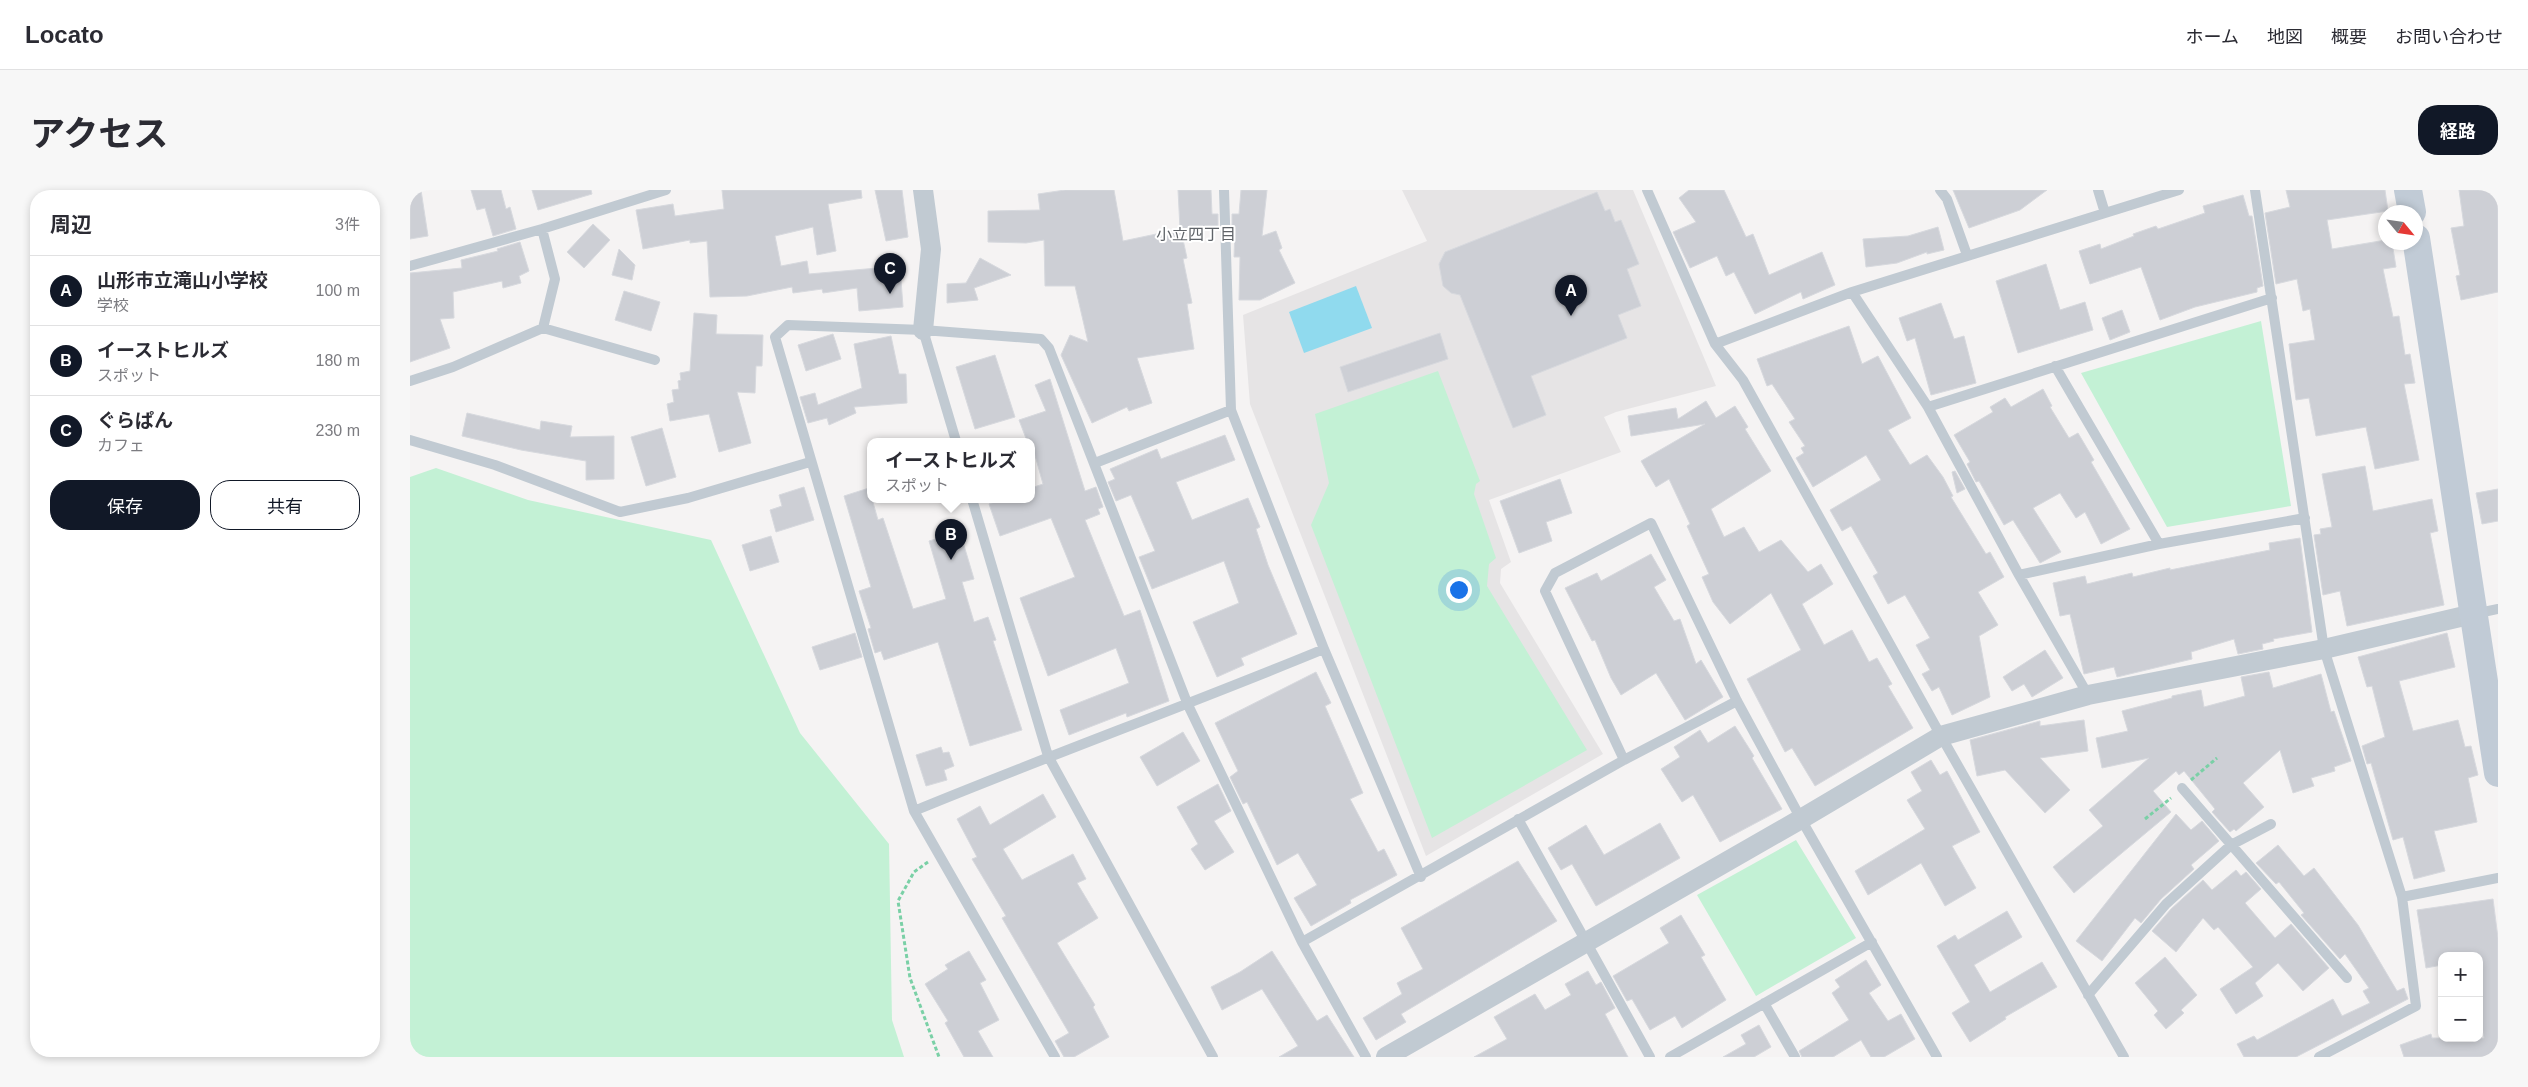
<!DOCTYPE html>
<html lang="ja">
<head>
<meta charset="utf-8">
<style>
	:root { --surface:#fff; --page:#f7f7f7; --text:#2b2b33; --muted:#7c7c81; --line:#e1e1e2; --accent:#111827 }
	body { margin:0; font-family:Arial,"Noto Sans JP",sans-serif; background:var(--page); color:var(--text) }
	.controls { position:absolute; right:15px; bottom:15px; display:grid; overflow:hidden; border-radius:10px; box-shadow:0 2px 8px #0003 }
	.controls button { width:45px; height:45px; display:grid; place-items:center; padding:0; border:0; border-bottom:1px solid var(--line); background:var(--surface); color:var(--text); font:25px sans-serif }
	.compass { position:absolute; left:1968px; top:15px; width:45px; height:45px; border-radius:50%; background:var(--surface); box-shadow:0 2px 8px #0003; rotate:119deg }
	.you { position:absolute; left:1048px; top:399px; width:18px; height:18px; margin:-12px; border:4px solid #fff; border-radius:50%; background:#1a73e8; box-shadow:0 0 0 8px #1a73e833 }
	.badge { display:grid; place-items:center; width:32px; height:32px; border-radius:50%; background:var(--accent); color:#fff; font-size:16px; font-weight:700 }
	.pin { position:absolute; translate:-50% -41px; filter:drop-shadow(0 1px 2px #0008) }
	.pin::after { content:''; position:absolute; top:26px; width:18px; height:15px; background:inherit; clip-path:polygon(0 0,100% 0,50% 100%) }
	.popup { position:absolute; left:457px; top:248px; width:168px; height:65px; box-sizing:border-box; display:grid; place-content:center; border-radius:10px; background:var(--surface); filter:drop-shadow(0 1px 4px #0005); font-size:16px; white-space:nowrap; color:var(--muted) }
	.popup b { font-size:19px; color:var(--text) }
	.popup::after { content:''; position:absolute; left:50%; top:100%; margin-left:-10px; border:10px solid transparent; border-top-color:var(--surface) }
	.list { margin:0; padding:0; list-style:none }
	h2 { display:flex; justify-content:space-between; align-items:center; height:65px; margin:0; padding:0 20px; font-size:21px }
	h2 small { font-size:16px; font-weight:400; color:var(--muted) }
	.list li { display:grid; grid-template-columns:32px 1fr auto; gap:15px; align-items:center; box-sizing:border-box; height:70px; padding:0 20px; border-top:1px solid var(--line) }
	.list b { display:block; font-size:19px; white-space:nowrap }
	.list p { margin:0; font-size:16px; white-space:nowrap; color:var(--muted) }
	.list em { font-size:16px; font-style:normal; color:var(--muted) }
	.actions { display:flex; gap:10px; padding:15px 20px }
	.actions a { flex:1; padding:11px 0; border:1px solid var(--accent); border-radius:20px; text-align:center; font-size:18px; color:var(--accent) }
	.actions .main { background:var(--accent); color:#fff }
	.map { position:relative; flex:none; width:2088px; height:867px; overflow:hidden; border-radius:20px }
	header { display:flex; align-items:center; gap:30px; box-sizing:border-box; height:70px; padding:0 25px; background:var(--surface); border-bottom:1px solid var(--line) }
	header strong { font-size:24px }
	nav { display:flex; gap:28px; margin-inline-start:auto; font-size:18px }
	.intro { display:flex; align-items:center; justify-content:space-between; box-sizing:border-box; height:120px; padding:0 30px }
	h1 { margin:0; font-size:35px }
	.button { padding:12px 22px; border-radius:20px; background:var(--accent); color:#fff; font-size:18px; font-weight:700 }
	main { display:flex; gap:30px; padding:0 30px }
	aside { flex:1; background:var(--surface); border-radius:20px; box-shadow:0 2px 8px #0003 }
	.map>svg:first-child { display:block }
</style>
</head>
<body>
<header>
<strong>Locato</strong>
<nav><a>ホーム</a><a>地図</a><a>概要</a><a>お問い合わせ</a></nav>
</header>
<div class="intro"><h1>アクセス</h1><a class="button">経路</a></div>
<main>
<aside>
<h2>周辺<small>3件</small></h2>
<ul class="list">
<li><span class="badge">A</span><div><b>山形市立滝山小学校</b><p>学校</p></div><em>100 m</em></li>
<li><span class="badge">B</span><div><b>イーストヒルズ</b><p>スポット</p></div><em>180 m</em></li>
<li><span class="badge">C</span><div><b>ぐらぱん</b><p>カフェ</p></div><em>230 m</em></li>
</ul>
<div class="actions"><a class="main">保存</a><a>共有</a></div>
</aside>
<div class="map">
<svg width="2088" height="867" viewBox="0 0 2088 867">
	<rect width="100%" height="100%" fill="#f5f3f3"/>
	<path fill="#e6e4e5" d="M 992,0 L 1223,0 L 1306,196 L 1206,222 L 1194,227 L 1211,262 L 1079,310 L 1101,372 L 1091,379 L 1090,393 L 1193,564 L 1016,666 L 840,214 L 833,125 L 1017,51 Z"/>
	<path fill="#c3f1d5" d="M 1851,131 L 1881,316 L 1757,337 L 1671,183 Z
		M 1028,181 L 1070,291 L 1066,294 L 1064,304 L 1086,368 L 1079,374 L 1077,396 L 1177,560 L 1022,648 L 901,335 L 919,293 L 905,224 Z
		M 26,278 L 118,310 L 301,350 L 390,543 L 479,654 L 482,830 L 494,867 L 0,867 L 0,287 Z
		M 1386,650 L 1446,748 L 1346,806 L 1287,705 Z"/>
	<path fill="#90daee" d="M 946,96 L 962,138 L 894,163 L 879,122 Z"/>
	<path fill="#cdcfd5" stroke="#d7d9de" d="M 0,0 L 11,0 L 18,46 L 0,49 Z
		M 61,0 L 91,0 L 96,19 L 100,17 L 106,39 L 83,46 L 75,18 L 67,20 Z
		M 122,0 L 181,0 L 182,4 L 128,20 Z
		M 312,0 L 451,0 L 452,8 L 418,14 L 426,61 L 407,65 L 403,37 L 365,46 L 371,76 L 397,71 L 399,84 L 490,76 L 493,117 L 449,121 L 447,98 L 413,103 L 412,99 L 383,103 L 382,97 L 337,106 L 300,107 L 297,51 L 280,53 L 280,50 L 233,59 L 226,20 L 263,14 L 265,26 L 314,19 Z
		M 465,0 L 492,0 L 498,47 L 476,51 Z
		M 655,0 L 704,0 L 713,51 L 770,39 L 768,0 L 801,0 L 802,24 L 808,24 L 808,39 L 771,40 L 777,68 L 773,69 L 782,113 L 777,114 L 784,159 L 727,168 L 742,213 L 719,221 L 717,217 L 682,233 L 651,165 L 660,145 L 678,152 L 665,96 L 635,96 L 634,50 L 616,53 L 578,52 L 578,21 L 630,20 L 628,4 Z
		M 831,0 L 857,0 L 852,46 L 866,41 L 872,58 L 869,60 L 885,93 L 850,110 L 829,110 L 830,67 L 824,67 L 825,39 L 822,39 L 822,24 L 829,24 Z
		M 1279,0 L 1314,0 L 1336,47 L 1343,44 L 1359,85 L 1412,62 L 1425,95 L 1393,109 L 1391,102 L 1345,124 L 1324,82 L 1316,86 L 1307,66 L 1280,78 L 1263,42 L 1286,32 L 1269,8 Z
		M 1543,0 L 1637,0 L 1610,20 L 1559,38 Z
		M 1876,0 L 1975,0 L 1978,21 L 1917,30 L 1922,59 L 1976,50 L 1976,52 L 1982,52 L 1986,77 L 1973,79 L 1983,127 L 1989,126 L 1995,165 L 2000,164 L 2005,193 L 1994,194 L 2009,270 L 1965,279 L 1956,237 L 1906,246 L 1899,208 L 1886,210 L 1879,154 L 1905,150 L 1900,119 L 1893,121 L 1887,89 L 1866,94 L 1855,23 L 1880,17 Z
		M 2049,0 L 2088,0 L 2088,102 L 2051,110 L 2046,86 L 2050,85 L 2041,38 L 2054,36 Z
		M 1187,2 L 1195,21 L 1200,19 L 1205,32 L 1211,30 L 1229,74 L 1217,79 L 1231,116 L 1208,125 L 1217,148 L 1121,186 L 1136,225 L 1103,238 L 1050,105 L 1041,103 L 1033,96 L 1029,74 L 1035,62 Z
		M 1833,5 L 1839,26 L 1842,26 L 1853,96 L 1847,98 L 1847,102 L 1785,117 L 1750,130 L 1731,77 L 1680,94 L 1669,61 L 1690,54 L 1691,59 L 1724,46 L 1723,44 L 1746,36 L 1748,39 L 1795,23 L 1793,16 Z
		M 183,34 L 200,50 L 174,78 L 157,62 Z
		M 1528,37 L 1534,60 L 1517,64 L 1517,62 L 1487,73 L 1456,77 L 1453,49 L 1498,46 Z
		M 110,52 L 119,81 L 109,86 L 111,93 L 93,98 L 92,91 L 43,102 L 44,128 L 30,129 L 40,158 L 0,172 L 0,83 L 52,78 L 51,70 L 88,61 L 87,59 Z
		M 209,59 L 225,75 L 222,90 L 202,85 Z
		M 570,68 L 601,85 L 564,98 L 568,110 L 537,113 L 537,94 L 556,93 Z
		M 1636,74 L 1650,120 L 1675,112 L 1683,140 L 1608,163 L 1586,91 Z
		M 214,101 L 250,112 L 241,141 L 205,130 Z
		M 1531,113 L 1544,149 L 1554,146 L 1566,193 L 1521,205 L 1505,148 L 1497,151 L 1489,128 Z
		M 1712,120 L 1720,142 L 1700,150 L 1692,128 Z
		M 284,123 L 307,125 L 306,144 L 353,145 L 352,176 L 346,176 L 345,203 L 327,202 L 341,253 L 309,262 L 299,224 L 260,231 L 257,214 L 264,212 L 262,200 L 269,199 L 268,191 L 271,190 L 270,183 L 280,181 Z
		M 1439,136 L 1452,174 L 1468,166 L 1501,228 L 1478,240 L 1500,275 L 1517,265 L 1533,287 L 1543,306 L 1541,307 L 1576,364 L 1580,362 L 1594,387 L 1568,402 L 1588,435 L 1569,446 L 1580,507 L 1542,525 L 1529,497 L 1522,501 L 1512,484 L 1520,480 L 1506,455 L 1520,448 L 1495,405 L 1478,414 L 1463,386 L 1468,383 L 1441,336 L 1432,341 L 1420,320 L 1471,290 L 1456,265 L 1403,297 L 1386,268 L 1394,263 L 1391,258 L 1395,256 L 1379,232 L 1385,229 L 1362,194 L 1357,196 L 1347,169 Z
		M 1030,143 L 1038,169 L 938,202 L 930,177 Z
		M 423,144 L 431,169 L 396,181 L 388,155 Z
		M 481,146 L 489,184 L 496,184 L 497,213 L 444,217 L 446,223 L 419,235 L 417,228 L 398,233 L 390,207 L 405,203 L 408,215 L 452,198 L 444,154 Z
		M 585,165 L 605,227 L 565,239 L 546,177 Z
		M 640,189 L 675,301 L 686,297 L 693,317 L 688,319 L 690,324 L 675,330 L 714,426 L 730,420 L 759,511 L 717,527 L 716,523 L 659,545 L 650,520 L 719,493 L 706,458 L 638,486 L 610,408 L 665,387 L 641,328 L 590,346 L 579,314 L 593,309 L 621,309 L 621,298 L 633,294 L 621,251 L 617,251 L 609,230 L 636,221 L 625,195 Z
		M 1633,199 L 1642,216 L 1640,217 L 1659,248 L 1668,243 L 1684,270 L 1681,272 L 1720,339 L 1691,354 L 1675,322 L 1666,328 L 1650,303 L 1623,318 L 1651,362 L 1630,373 L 1603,330 L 1594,335 L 1569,291 L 1566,292 L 1557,274 L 1560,272 L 1544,245 L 1583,222 L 1580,217 L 1595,208 L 1601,217 Z
		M 1296,211 L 1306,228 L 1325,216 L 1338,237 L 1335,239 L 1361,281 L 1301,319 L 1314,347 L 1334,337 L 1349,362 L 1371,350 L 1398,382 L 1411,374 L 1423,394 L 1392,414 L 1414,455 L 1442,440 L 1459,472 L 1467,468 L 1482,494 L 1478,496 L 1503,538 L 1405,596 L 1382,558 L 1375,562 L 1337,489 L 1391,460 L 1361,403 L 1320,434 L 1303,412 L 1292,387 L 1299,384 L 1277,336 L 1280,334 L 1259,289 L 1246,297 L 1231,271 L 1295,234 L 1221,246 L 1218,226 L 1266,218 L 1268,229 Z
		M 57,223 L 130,240 L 131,231 L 162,236 L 160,247 L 204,246 L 204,289 L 176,290 L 176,271 L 111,260 L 52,246 Z
		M 252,238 L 266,287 L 236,296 L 221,247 Z
		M 815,245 L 825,270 L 766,292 L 782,330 L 838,308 L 850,337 L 846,339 L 858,375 L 887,444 L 831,468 L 834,475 L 807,487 L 783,432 L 829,413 L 814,371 L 742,399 L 729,367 L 745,361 L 721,305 L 706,311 L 698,292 L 705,289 L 700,279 L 747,259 L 751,269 Z
		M 1955,276 L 1963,321 L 2022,309 L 2028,341 L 2020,343 L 2034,415 L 1937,436 L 1930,401 L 1913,405 L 1904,345 L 1911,344 L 1910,339 L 1922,337 L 1912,284 Z
		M 1545,281 L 1555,299 L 1547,303 L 1542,282 Z
		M 1150,289 L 1162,323 L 1136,332 L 1142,351 L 1109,363 L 1090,311 Z
		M 394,297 L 404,330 L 366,342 L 360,320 L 372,316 L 369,305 Z
		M 459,298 L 468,330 L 473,328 L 503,419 L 536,409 L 519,351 L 550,342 L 564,389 L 552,392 L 564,432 L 578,427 L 586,450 L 583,451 L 612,540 L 560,556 L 528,452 L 474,470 L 471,461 L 465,463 L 458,439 L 461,438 L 449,401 L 461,397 L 434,306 Z
		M 2088,299 L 2088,331 L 2072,334 L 2066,303 Z
		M 361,346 L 369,372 L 340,381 L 332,355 Z
		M 1890,348 L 1902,442 L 1863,449 L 1864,451 L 1852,454 L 1853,459 L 1828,464 L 1824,449 L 1781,462 L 1782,469 L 1707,487 L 1704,477 L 1674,484 L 1660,424 L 1650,426 L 1643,393 L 1675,386 L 1677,394 L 1722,383 L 1723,387 L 1760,378 L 1760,380 L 1860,360 L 1859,353 Z
		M 1241,364 L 1256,390 L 1244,397 L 1264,431 L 1270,429 L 1286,474 L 1291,470 L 1313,507 L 1275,530 L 1246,483 L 1211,505 L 1201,488 L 1185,450 L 1182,451 L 1155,398 L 1187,383 L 1191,391 Z
		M 445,443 L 452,467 L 410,480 L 402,457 Z
		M 2037,443 L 2045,477 L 1989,491 L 2003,541 L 2048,530 L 2055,557 L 2061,556 L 2068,585 L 2058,588 L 2067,632 L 2024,641 L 2035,681 L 2004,689 L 1993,647 L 1983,650 L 1961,573 L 1957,574 L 1952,556 L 1975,547 L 1962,496 L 1957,497 L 1948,467 Z
		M 1635,460 L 1653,488 L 1622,507 L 1614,494 L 1602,501 L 1593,487 Z
		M 906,482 L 921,513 L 915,516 L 953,603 L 940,609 L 968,662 L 974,659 L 987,685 L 940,710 L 941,713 L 901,736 L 884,708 L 907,695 L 888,663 L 867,675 L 837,612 L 833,614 L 820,587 L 828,581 L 805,533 Z
		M 1859,482 L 1863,498 L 1911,484 L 1921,522 L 1924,521 L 1941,571 L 1924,577 L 1925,581 L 1901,588 L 1904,596 L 1883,603 L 1870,560 L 1833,593 L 1854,617 L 1826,641 L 1824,639 L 1820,642 L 1802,622 L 1805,619 L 1774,581 L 1769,585 L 1766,581 L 1743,601 L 1761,622 L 1664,703 L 1643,677 L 1693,636 L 1679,620 L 1739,568 L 1692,578 L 1686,548 L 1718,541 L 1712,521 L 1762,508 L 1762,506 L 1791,500 L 1794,517 L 1835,506 L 1831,487 Z
		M 1674,530 L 1678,561 L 1630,568 L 1660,600 L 1635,623 L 1595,580 L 1567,586 L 1560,550 L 1630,531 L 1630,536 Z
		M 1325,536 L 1344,566 L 1342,568 L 1372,619 L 1310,652 L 1283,605 L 1272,612 L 1251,579 L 1270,567 L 1264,557 L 1290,540 L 1298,553 Z
		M 773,542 L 790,571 L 747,596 L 730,567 Z
		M 531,557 L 533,563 L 539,562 L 544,576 L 534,580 L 537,590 L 516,596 L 506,565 Z
		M 1521,570 L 1530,585 L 1537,581 L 1570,642 L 1542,656 L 1566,698 L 1535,716 L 1511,673 L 1458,705 L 1445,681 L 1515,639 L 1497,610 L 1512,601 L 1501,582 Z
		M 808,594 L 821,621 L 804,631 L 824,662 L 795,680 L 781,659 L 788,654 L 767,617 Z
		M 633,604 L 646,627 L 593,659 L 612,690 L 663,664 L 676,689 L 667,693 L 688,728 L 647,753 L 685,815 L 683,817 L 699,847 L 664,867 L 654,867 L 645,851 L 659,843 L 592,728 L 596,726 L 562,669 L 567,667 L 547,629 L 570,616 L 580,635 Z
		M 1766,624 L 1781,640 L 1792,631 L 1809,651 L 1781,675 L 1784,679 L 1751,709 L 1731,733 L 1725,728 L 1692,771 L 1666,751 Z
		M 1250,633 L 1270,668 L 1186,716 L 1162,674 L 1151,680 L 1138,658 L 1176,635 L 1194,665 Z
		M 1868,655 L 1894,686 L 1904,678 L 1948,735 L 1987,801 L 1994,798 L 1998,809 L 1886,867 L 1834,867 L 1827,854 L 1844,846 L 1847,850 L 1923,809 L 1932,826 L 1960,813 L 1953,801 L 1959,798 L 1935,764 L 1930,769 L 1891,725 L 1894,723 L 1869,692 L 1866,694 L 1846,673 Z
		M 1108,671 L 1147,731 L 991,824 L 996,832 L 966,850 L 953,828 L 992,804 L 987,793 L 1013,779 L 991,738 Z
		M 1826,680 L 1831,686 L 1836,682 L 1851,699 L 1835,713 L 1865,748 L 1881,734 L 1919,778 L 1893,801 L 1868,773 L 1845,793 L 1853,806 L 1826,824 L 1810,799 L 1843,777 L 1808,737 L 1804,740 L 1793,728 L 1766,762 L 1742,741 L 1761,719 L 1793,690 L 1802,700 Z
		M 2083,709 L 2088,748 L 2088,867 L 1994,867 L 1990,855 L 2021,844 L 2022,848 L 2074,848 L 2069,822 L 2072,819 L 2069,766 L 2032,766 L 2032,775 L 2016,778 L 2007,720 Z
		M 1597,721 L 1612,747 L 1564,775 L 1580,802 L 1632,772 L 1647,797 L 1595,827 L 1596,829 L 1560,852 L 1542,823 L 1560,812 L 1527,756 L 1545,745 L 1548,750 Z
		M 1271,725 L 1295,765 L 1291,767 L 1316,810 L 1272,838 L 1265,826 L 1240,840 L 1222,809 L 1217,811 L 1203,786 L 1259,753 L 1250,738 Z
		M 559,761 L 576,790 L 570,793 L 589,830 L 568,841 L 583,867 L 554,867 L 535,833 L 538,831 L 515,794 L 538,779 L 535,775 Z
		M 862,761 L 907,831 L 917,825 L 944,867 L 869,867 L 888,856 L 852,799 L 812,820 L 801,797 L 830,782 Z
		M 1755,767 L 1787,805 L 1771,820 L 1774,823 L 1756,839 L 1744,825 L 1748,821 L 1725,793 Z
		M 1456,770 L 1471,795 L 1459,803 L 1478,831 L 1491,824 L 1505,849 L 1474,867 L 1461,867 L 1451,850 L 1423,867 L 1392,867 L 1389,861 L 1439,830 L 1422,803 L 1430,797 L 1425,790 Z
		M 1178,781 L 1186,795 L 1191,792 L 1205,818 L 1195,824 L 1218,867 L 1064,867 L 1097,849 L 1084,827 L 1125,804 L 1135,820 L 1161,805 L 1155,794 Z
		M 1349,835 L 1361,857 L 1344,867 L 1313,867 L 1336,854 L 1331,845 Z"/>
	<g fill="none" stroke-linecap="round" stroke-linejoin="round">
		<path stroke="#7ad0a6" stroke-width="3" stroke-dasharray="4 2.5" stroke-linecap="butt" d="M 1781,590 L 1807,568
			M 1735,629 L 1761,608
			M 518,672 L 504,682 L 488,711 L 500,788 L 529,867"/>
		<path stroke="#c1cad2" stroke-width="10" d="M 814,0 L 821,220
			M 1237,0 L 1305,154 L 1333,190 L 1531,546 L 1714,867
			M 1530,0 L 1537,9 L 1557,65
			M 1688,0 L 1695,23
			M 1845,0 L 1914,459 L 1992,707 L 2006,816 L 1909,867
			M 0,76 L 132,39 L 256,0
			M 1442,102 L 1518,217 L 1609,385 L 1678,505
			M 133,138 L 245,170
			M 513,140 L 546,251
			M 1305,154 L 1442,102 L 1769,0
			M 1645,176 L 1749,354
			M 0,191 L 43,177 L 133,138 L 145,89 L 132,39
			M 1518,217 L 1862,108
			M 0,250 L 85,275 L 210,322 L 278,308 L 400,272
			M 685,273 L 821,220 L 914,459 L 1011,687
			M 562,309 L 638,566 L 803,867
			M 1609,385 L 1749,354 L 1895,328
			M 2064,424 L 2088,419
			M 1214,570 L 1135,401 L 1145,383 L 1241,333 L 1327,511 L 1391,629 L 1527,867
			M 1772,598 L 1937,788
			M 504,621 C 640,565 778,515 914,459
			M 1108,629 L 1240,867
			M 1992,707 L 2088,688
			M 892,752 L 1214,570 L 1327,511
			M 1678,805 L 1756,714 L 1821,655 L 1861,634
			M 1354,813 L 1385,867
			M 645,867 L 504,621 L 365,147 L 378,135 L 513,140 L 631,149 L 639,158 L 778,515 L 892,752 L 956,867
			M 1260,867 L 1462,752"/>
		<path stroke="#c1cad2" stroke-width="20" d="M 513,140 L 521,59 L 513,0
			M 976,867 L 1391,629 L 1531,546 L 1678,505 L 1914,459 L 2063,424"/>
		<path stroke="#c1cbd6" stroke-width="28" d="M 1998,0 L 2002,22
			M 2006,48 L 2088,583"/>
	</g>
	<g text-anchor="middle" stroke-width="4" stroke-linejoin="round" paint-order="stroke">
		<g font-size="16" fill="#5f6368" stroke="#fff">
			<text x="786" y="50">小立四丁目</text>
		</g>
	</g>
</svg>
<div class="controls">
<button>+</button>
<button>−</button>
</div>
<svg class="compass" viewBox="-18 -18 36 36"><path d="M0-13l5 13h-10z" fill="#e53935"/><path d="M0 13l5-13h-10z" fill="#7c7c81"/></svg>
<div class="you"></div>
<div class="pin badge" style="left:1161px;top:126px">A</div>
<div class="pin badge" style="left:541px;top:370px">B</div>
<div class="popup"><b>イーストヒルズ</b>スポット</div>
<div class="pin badge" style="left:480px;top:104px">C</div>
</div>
</main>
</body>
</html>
